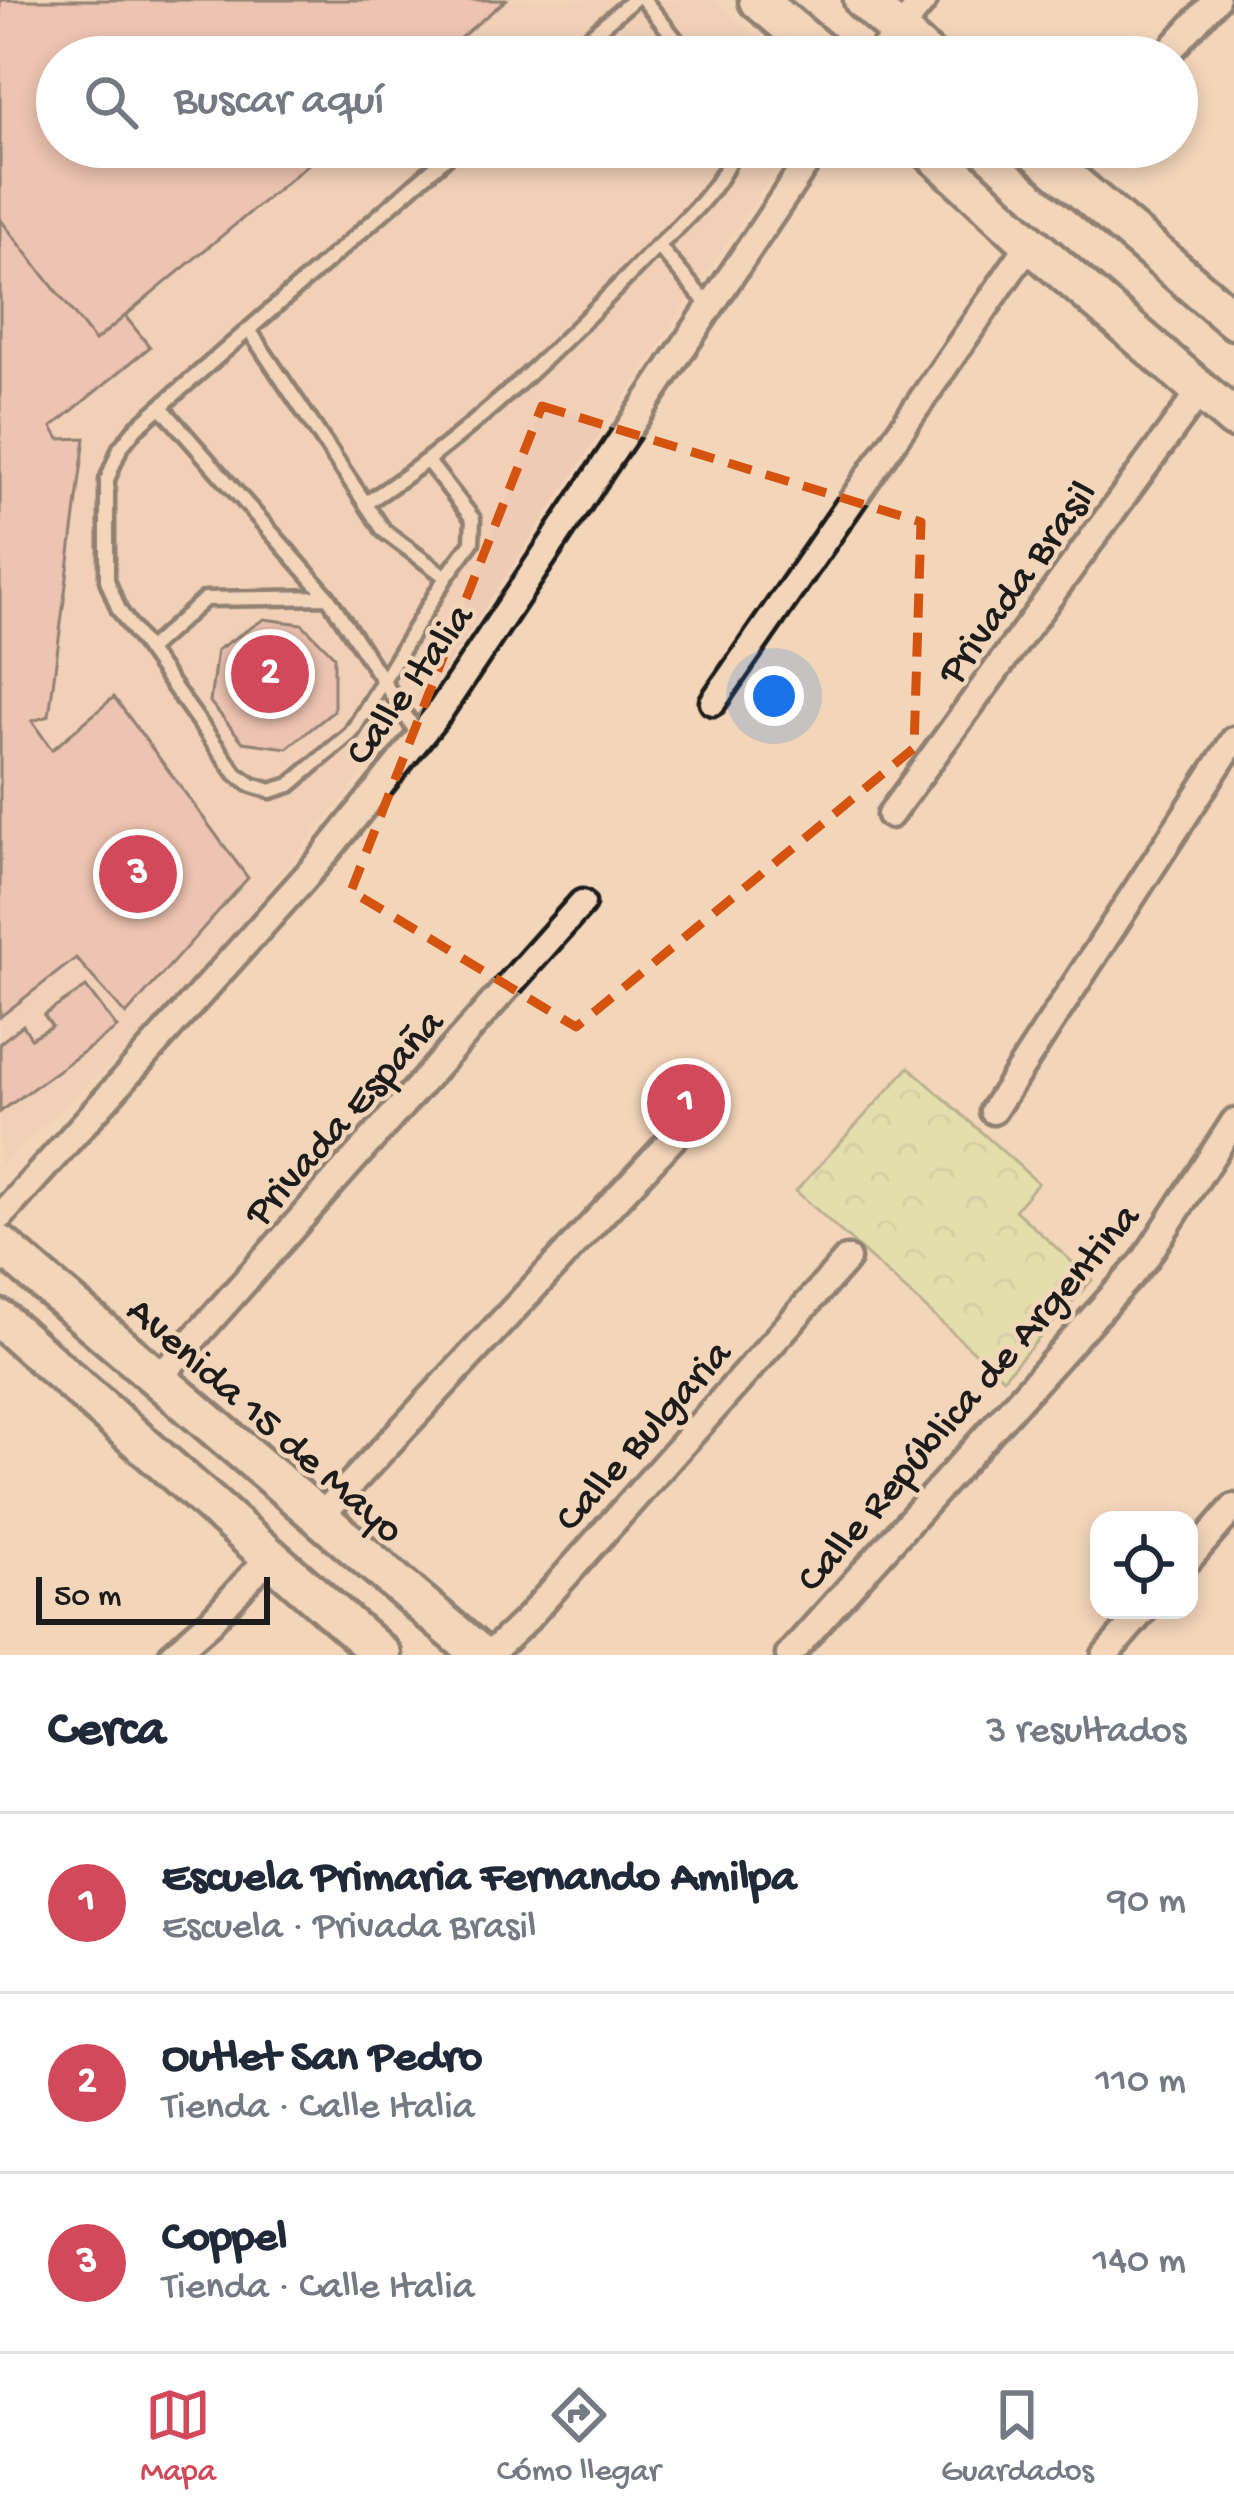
<!DOCTYPE html>
<html lang="es">
<head>
<meta charset="utf-8">
<style>
	:root { --surface:#fff; --page:#f6f6f7; --text:#1f2937; --muted:#747a83; --line:#e0e1e3; --accent:#d1495b }
	body { margin:0; font-family:"Gochi Hand",sans-serif; background:var(--page); color:var(--text) }
	.controls { position:absolute; right:36px; bottom:36px; display:grid; overflow:hidden; border-radius:24px; box-shadow:0 6px 18px #0003 }
	.controls button { width:108px; height:108px; display:grid; place-items:center; padding:0; border:0; border-bottom:3px solid var(--line); background:var(--surface); color:var(--text); font:60px sans-serif }
	.scale { position:absolute; left:36px; bottom:30px; width:234px; box-sizing:border-box; padding-left:12px; border:6px solid #1c1c1c; border-top:0; font-size:33px; line-height:42px; white-space:nowrap; color:#1c1c1c; -webkit-text-stroke:9px #f3d6ba; paint-order:stroke }
	.you { position:absolute; left:774px; top:696px; width:42px; height:42px; margin:-30px; border:9px solid #fff; border-radius:50%; background:#1a73e8; box-shadow:0 0 0 18px #1a73e833 }
	.badge { display:grid; place-items:center; width:78px; height:78px; border-radius:50%; background:var(--accent); color:#fff; font-size:39px; font-weight:700 }
	.pin { position:absolute; translate:-50% -50%; border:6px solid #fff; box-shadow:0 3px 12px #0006 }
	.list { margin:0; padding:0; list-style:none }
	h2 { display:flex; justify-content:space-between; align-items:center; height:156px; margin:0; padding:0 48px; font-size:51px }
	h2 small { font-size:39px; font-weight:400; color:var(--muted) }
	.list li { display:grid; grid-template-columns:78px 1fr auto; gap:36px; align-items:center; box-sizing:border-box; height:180px; padding:0 48px; border-top:3px solid var(--line) }
	.list b { display:block; font-size:45px; white-space:nowrap }
	.list p { margin:0; font-size:39px; white-space:nowrap; color:var(--muted) }
	.list em { font-size:39px; font-style:normal; color:var(--muted) }
	.icon { flex:none; width:66px; height:66px; fill:none; stroke:currentColor; stroke-width:2; stroke-linecap:round; stroke-linejoin:round }
	.map { position:relative; flex:none; width:1234px; height:1655px; overflow:hidden }
	.search { position:absolute; background:var(--surface); box-shadow:0 6px 18px #0003; left:36px; right:36px; top:36px; height:132px; display:flex; align-items:center; gap:30px; box-sizing:border-box; padding:0 42px; border-radius:66px; color:var(--muted); font-size:45px }
	.sheet { height:696px; background:var(--surface) }
	nav { display:flex; justify-content:space-around; align-items:center; box-sizing:border-box; height:168px; border-top:3px solid var(--line); background:var(--surface); font-size:33px; color:var(--muted) }
	nav a { display:grid; justify-items:center; gap:6px }
	nav .on { color:var(--accent) }
	.map>svg:first-child { display:block }
</style>
</head>
<body>
<div class="map">
<svg width="1234" height="1655" viewBox="0 0 1234 1655">
	<defs>
		<pattern id="forest-crowns" width="20" height="18" patternUnits="userSpaceOnUse" patternTransform="scale(3)"><rect width="20" height="18" fill="#d2e99e"/><path d="M2 6a3 3 0 1 1 6 0M12 15a3 3 0 1 1 6 0" fill="none" stroke="#b4c788"/></pattern>
	</defs>
	<rect width="100%" height="100%" fill="#f3d6ba"/>
	<filter id="ink" filterUnits="userSpaceOnUse"><feTurbulence type="fractalNoise" baseFrequency=".00833" numOctaves="2"/><feDisplacementMap in="SourceGraphic" scale="24" xChannelSelector="R" yChannelSelector="G"/><feConvolveMatrix kernelMatrix="1 2 1 2 8 2 1 2 1" color-interpolation-filters="sRGB"/></filter>
	<g filter="url(#ink)">
		<path fill="#efcab4" d="M 0,0 L 715,0 L 780,57 L 57,57 L 57,147 L 790,147 L 432,688 L 162,1021 L 121,1054 L 0,1166 Z"/>
		<path fill="url(#forest-crowns)" stroke="#77825d" stroke-width="3" d="M 909,1067 L 1038,1183 L 1015,1210 L 1092,1280 L 1003,1378 L 796,1191 Z"/>
		<path fill="#e7ada6" stroke="#1c1c1c" stroke-width="3" d="M 0,0 L 506,0 L 437,57 L 57,57 L 57,147 L 329,147 L 95,341 L 0,219 Z
			M 0,219 L 95,341 L 125,316 L 150,347 L 52,427 L 59,439 L 85,438 L 49,716 L 32,721 L 52,750 L 114,697 L 248,878 L 126,1015 L 76,958 L 0,1017 Z
			M 264,619 L 302,624 L 334,656 L 334,711 L 287,748 L 243,742 L 210,702 L 217,650 Z
			M 86,987 L 117,1028 L 0,1112 L 0,1043 L 23,1025 L 31,1038 L 52,1026 L 44,1015 Z"/>
		<g fill="none" stroke-linecap="round" stroke-linejoin="round">
			<g stroke="#1c1c1c" stroke-width="21">
				<path id="lane" d="M 644,0 L 690,57
					M 565,57 L 633,0
					M 658,246 L 710,307
					M 249,330 L 384,531 L 446,577
					M 162,408 L 328,597 L 419,736
					M 429,463 L 473,519 L 472,542 L 446,577 L 351,733 L 290,785 L 271,791 L 252,785 L 236,774 L 119,610 L 107,580 L 107,480 L 120,448 L 136,428 L 458,147
					M 366,503 C 470,436 557,349 643,261 C 675,228 721,192 735,147
					M 149,649 L 205,599 L 328,597"/>
			</g>
			<g stroke="#1c1c1c" stroke-width="33">
				<path id="street" d="M 877,57 L 924,0
					M 1164,57 L 1216,0
					M 1058,170 L 1080,147
					M 713,702 L 1030,243
					M 890,815 L 1201,390
					M 993,1111 L 1234,740
					M 0,1217 L 318,863 L 438,714 L 817,147
					M 157,1380 L 582,903
					M 319,1518 L 677,1134
					M 1189,1559 L 1234,1507
					M 172,1655 L 210,1622 L 268,1558
					M 489,1655 L 527,1619 L 847,1259
					M 789,1655 L 1144,1261 L 1234,1122
					M 1105,1655 L 1144,1610"/>
			</g>
			<g stroke="#1c1c1c" stroke-width="45">
				<path id="secondary" d="M 758,0 L 826,57
					M 863,0 L 928,57
					M 926,147 L 1030,243 L 1234,419
					M 1031,147 L 1234,320
					M 0,1244 L 481,1655
					M 0,1319 L 382,1655"/>
			</g>
			<use href="#lane" stroke="#f3d6ba" stroke-width="12"/>
			<use href="#street" stroke="#f3d6ba" stroke-width="24"/>
			<use href="#secondary" stroke="#f3d6ba" stroke-width="36"/>
		</g>
	</g>
	<path d="M0 0H1234V1655H0ZM 542,406 L 921,522 L 914,748 L 576,1027 L 351,891 Z" fill="#f3d6ba" fill-opacity=".55" fill-rule="evenodd"/>
	<path fill="none" stroke="#d4530e" stroke-width="9" stroke-dasharray="24 15" stroke-linejoin="round" d="M 542,406 L 921,522 L 914,748 L 576,1027 L 351,891 Z"/>
	<g text-anchor="middle" stroke-width="9" stroke-linejoin="round" paint-order="stroke">
		<g font-size="42" fill="#1c1c1c" stroke="#f3d6ba">
			<text transform="translate(1014 580) rotate(-54)" y="15">Privada Brasil</text>
			<text transform="translate(406 682) rotate(-54)" y="15">Calle Italia</text>
			<text transform="translate(341 1115) rotate(-48)" y="15">Privada España</text>
			<text transform="translate(965 1395) rotate(-49)" y="15">Calle República de Argentina</text>
			<text transform="translate(268 1417) rotate(41)" y="15">Avenida 15 de Mayo</text>
			<text transform="translate(640 1433) rotate(-48)" y="15">Calle Bulgaria</text>
		</g>
	</g>
</svg>
<div class="controls">
<button><svg class="icon" aria-label="locate" viewBox="0 0 24 24"><circle cx="12" cy="12" r="6"/><path d="M12 2v4M12 18v4M2 12h4M18 12h4"/></svg></button>
</div>
<div class="scale">50 m</div>
<div class="you"></div>
<div class="pin badge" style="left:686px;top:1103px">1</div>
<div class="pin badge" style="left:270px;top:674px">2</div>
<div class="pin badge" style="left:138px;top:874px">3</div>
<div class="search"><svg class="icon" aria-label="search" viewBox="0 0 24 24"><circle cx="10" cy="10" r="6"/><path d="M15 15l6 6"/></svg>Buscar aquí</div>
</div>
<section class="sheet">
<h2>Cerca<small>3 resultados</small></h2>
<ul class="list">
<li><span class="badge">1</span><div><b>Escuela Primaria Fernando Amilpa</b><p>Escuela · Privada Brasil</p></div><em>90 m</em></li>
<li><span class="badge">2</span><div><b>Outlet San Pedro</b><p>Tienda · Calle Italia</p></div><em>110 m</em></li>
<li><span class="badge">3</span><div><b>Coppel</b><p>Tienda · Calle Italia</p></div><em>140 m</em></li>
</ul>
</section>
<nav>
<a class="on"><svg class="icon" aria-label="map" viewBox="0 0 24 24"><path d="M3 6l6-2 6 2 6-2v14l-6 2-6-2-6 2zM9 4v14M15 6v14"/></svg>Mapa</a>
<a><svg class="icon" aria-label="directions" viewBox="0 0 24 24"><path d="M12 3l9 9-9 9-9-9zM9 14v-3h6M13 9l2 2-2 2"/></svg>Cómo llegar</a>
<a><svg class="icon" aria-label="saved" viewBox="0 0 24 24"><path d="M7 4h10v16l-5-4-5 4z"/></svg>Guardados</a>
</nav>
</body>
</html>
